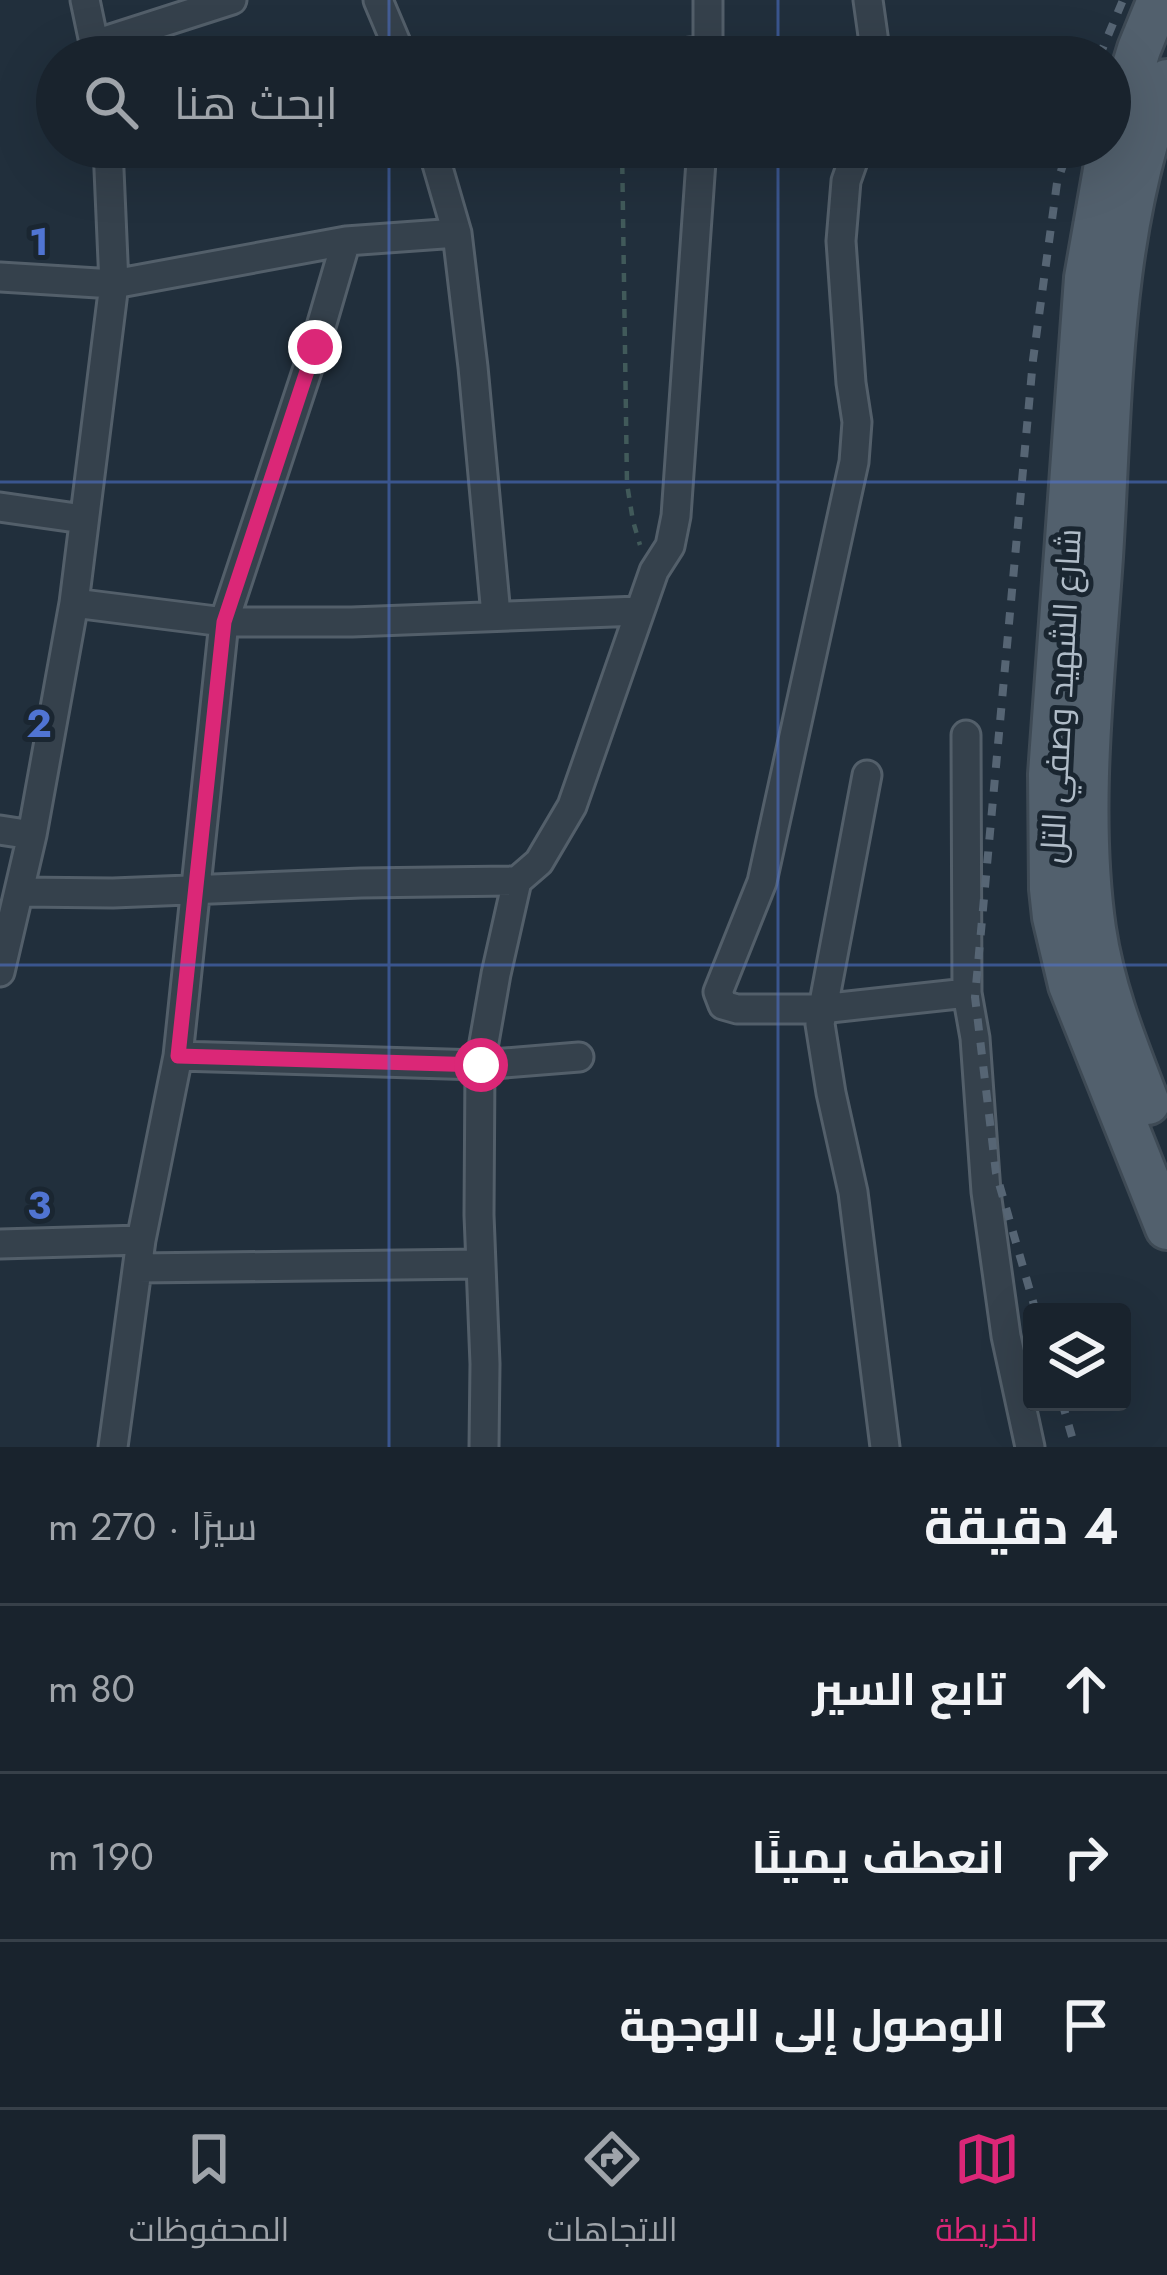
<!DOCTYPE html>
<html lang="ar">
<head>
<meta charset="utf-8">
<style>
	:root { --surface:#19232d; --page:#262f39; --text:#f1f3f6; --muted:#9fa4aa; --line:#374049; --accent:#db2777 }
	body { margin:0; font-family:Jost,Cairo,sans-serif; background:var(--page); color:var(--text); direction:rtl }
	.controls { position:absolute; right:36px; bottom:36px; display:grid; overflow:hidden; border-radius:12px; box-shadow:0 12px 48px #0002 }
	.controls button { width:108px; height:108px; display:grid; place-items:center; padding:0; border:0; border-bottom:3px solid var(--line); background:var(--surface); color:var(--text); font:60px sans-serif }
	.stop { position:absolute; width:36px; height:36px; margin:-27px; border:9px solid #db2777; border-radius:50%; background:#fff }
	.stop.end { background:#db2777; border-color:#fff; box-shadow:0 3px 12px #0008 }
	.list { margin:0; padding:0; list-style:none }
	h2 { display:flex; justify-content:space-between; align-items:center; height:156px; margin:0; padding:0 48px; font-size:51px }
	h2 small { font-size:39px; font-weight:400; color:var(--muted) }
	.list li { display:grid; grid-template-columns:78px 1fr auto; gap:36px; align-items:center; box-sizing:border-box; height:168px; padding:0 48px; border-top:3px solid var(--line) }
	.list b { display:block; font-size:45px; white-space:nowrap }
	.list em { font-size:39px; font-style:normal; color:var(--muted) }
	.icon { flex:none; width:66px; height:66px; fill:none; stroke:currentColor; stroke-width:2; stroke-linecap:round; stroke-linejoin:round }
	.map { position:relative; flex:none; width:1167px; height:1447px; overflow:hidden; direction:ltr }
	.search { position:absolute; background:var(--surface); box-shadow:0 12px 48px #0002; left:36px; right:36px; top:36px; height:132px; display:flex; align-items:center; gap:30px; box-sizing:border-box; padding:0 42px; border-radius:66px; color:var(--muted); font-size:45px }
	.sheet { height:660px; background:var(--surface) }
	nav { display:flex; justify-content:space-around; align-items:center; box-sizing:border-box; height:168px; border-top:3px solid var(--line); background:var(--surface); font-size:33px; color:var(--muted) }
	nav a { display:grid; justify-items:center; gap:6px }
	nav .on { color:var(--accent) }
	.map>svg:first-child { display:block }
</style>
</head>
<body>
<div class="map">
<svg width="1167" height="1447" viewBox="0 0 1167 1447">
	<rect width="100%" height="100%" fill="#212f3c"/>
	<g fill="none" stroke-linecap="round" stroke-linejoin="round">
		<g stroke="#535f6a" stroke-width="33">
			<path id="street" d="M 85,0 L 97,57
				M 378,0 L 402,57
				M 868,0 L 876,57
				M 95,44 L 232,0
				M 650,57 L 708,50
				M 708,57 L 708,0
				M 432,147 L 457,233 L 473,367 L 496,615
				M 858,147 L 846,181 L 841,241 L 851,383 L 857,422 L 854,462 L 762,882 L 718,992 L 723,1005 L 737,1009 L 821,1009 L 967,993 L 975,1038 L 986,1192 L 1006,1336 L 1030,1447
				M 0,277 L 114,284 L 346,241 L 457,233
				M 0,507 L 83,519
				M 74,603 L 224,622 L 352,622 L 639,611
				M 966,735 L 967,993
				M 867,775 L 820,1024 L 831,1093 L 853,1192 L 885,1447
				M 0,830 L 32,835
				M 21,892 L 113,893 L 361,883 L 517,881
				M 0,972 L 32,835 L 74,603 L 114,284 L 108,147
				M 178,1056 L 480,1065 L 579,1057
				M 0,1244 L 141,1240
				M 138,1268 L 481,1264
				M 113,1447 L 141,1240 L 178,1056 L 224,622 L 315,347 L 346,241
				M 484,1447 L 485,1364 L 479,1215 L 480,1065 L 496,974 L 517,881 L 539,862 L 572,806 L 654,571 L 670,546 L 676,516 L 702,147"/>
		</g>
		<g stroke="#3e4a55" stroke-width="48">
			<path id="primary" d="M 1110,144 L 1139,49 L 1159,0
				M 1109,147 L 1086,278 L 1050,774 L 1051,889 L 1054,917 L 1070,985 L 1167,1228
				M 1148,1103 C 1126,1046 1103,990 1094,929 C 1077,810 1093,677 1101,557 C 1111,399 1108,230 1167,81"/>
		</g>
		<path stroke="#415a5a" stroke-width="4.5" stroke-dasharray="9 9" stroke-linecap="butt" d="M 622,147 L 627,484 L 633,521 L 640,545"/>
		<use href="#street" stroke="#35414c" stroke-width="27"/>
		<use href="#primary" stroke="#52606d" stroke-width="42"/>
		<path stroke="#566574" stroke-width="8" stroke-dasharray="12 12" stroke-linecap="butt" d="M 1099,57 L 1123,0
			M 1036,1312 L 996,1173 L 975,997 L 1033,360 L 1057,183 L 1069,147
			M 1062,1402 L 1075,1447"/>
	</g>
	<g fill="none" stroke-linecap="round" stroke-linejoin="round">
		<path stroke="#db2777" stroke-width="15" d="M 315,347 L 224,622 L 178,1056 L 481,1065"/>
	</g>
	<path fill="none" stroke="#5074d2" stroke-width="3" stroke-opacity="0.55" d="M 389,0 L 389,57M 778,0 L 778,57M 389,147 L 389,1447M 778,147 L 778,1447M 0,482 L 1167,482M 0,965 L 1167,965"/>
	<g text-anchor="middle" stroke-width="10" stroke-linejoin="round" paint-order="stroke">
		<g font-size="33" fill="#b0bcc8" stroke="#1a2631">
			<text transform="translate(1060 696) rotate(-87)" y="12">شارع الشهيد وصفي التل</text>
		</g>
	</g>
	<g font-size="39" text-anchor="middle" font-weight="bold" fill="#5074d2" stroke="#1a2631" stroke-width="10" stroke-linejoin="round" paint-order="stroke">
		<text x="39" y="255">1</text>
		<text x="39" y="737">2</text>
		<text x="39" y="1219">3</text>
	</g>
</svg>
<div class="controls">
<button><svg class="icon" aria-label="layers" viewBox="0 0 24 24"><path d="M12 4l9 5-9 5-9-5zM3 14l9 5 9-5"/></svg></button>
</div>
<div class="stop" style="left:481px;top:1065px"></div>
<div class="stop end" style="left:315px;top:347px"></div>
<div class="search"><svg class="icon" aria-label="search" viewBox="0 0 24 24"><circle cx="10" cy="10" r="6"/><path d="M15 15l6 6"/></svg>ابحث هنا</div>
</div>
<section class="sheet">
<h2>4 دقيقة<small>سيرًا · 270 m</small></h2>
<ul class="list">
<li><svg class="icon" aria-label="ahead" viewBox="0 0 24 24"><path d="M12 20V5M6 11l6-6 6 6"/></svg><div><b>تابع السير</b></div><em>80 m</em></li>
<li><svg class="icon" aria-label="right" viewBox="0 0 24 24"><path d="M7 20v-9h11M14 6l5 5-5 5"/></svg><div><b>انعطف يمينًا</b></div><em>190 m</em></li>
<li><svg class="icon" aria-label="arrive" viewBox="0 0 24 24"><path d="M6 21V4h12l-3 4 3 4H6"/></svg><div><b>الوصول إلى الوجهة</b></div></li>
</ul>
</section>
<nav>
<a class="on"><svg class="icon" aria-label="map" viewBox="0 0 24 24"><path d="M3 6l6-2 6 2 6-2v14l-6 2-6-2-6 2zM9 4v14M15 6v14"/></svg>الخريطة</a>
<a><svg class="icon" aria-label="directions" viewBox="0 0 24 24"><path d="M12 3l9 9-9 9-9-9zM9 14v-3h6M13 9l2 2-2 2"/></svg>الاتجاهات</a>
<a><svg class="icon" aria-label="saved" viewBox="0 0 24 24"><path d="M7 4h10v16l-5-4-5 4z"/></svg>المحفوظات</a>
</nav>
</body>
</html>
